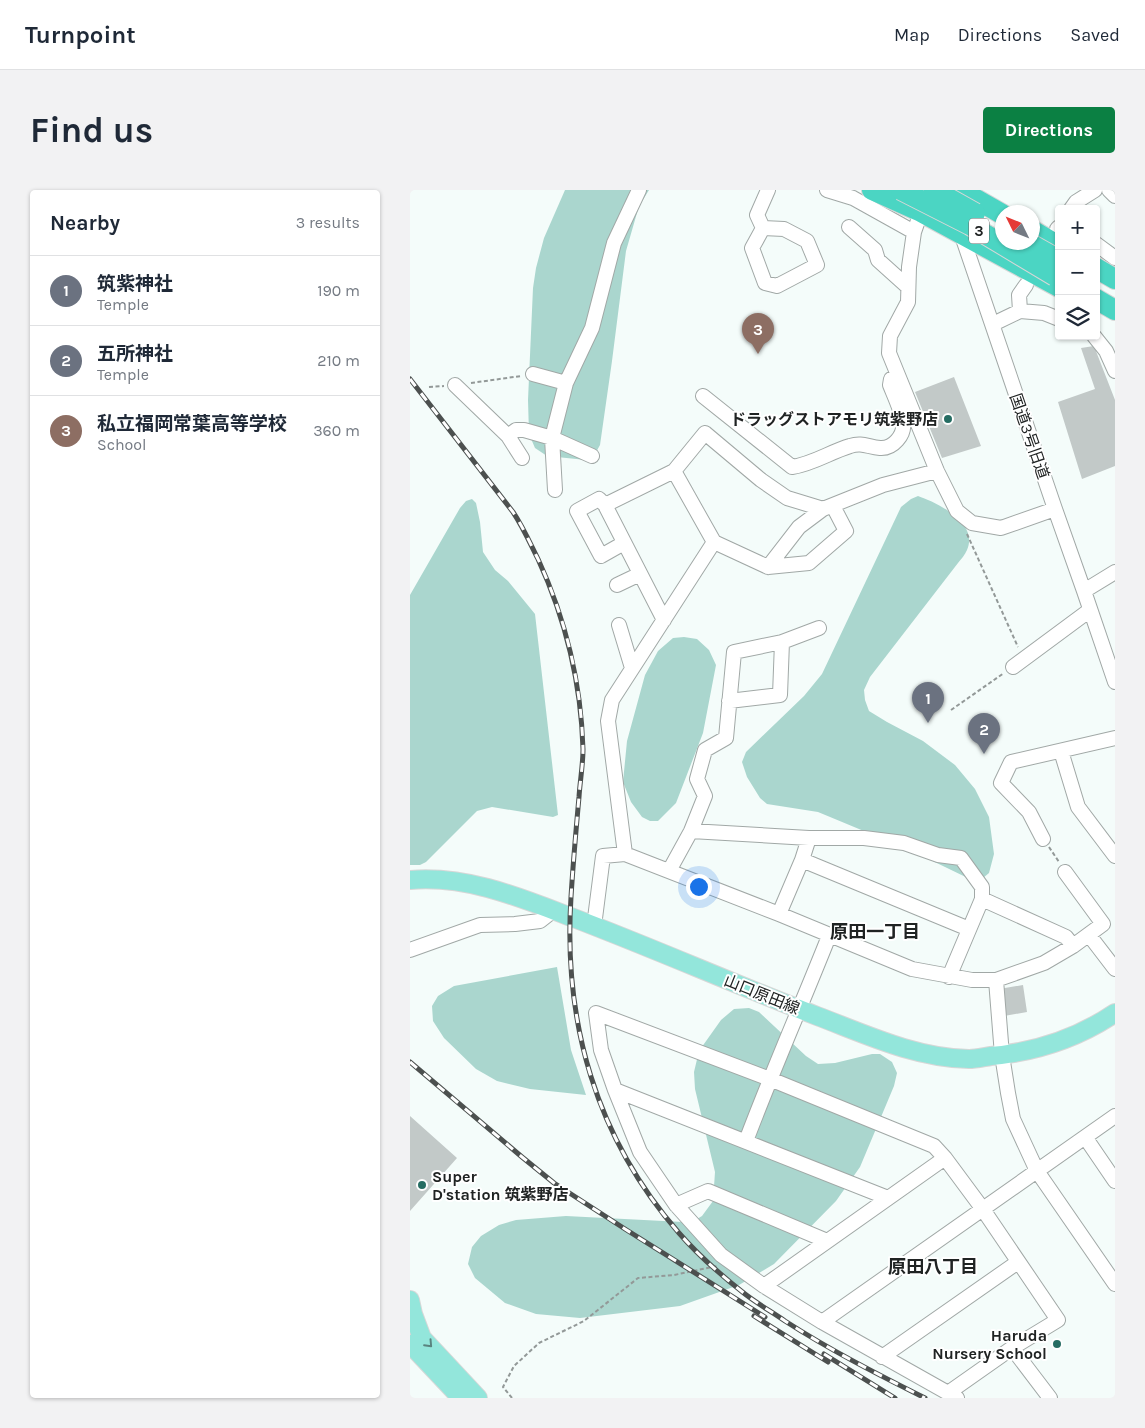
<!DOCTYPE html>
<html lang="en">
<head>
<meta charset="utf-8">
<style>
	:root { --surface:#fff; --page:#f2f2f3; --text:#1f2937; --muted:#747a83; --line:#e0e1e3; --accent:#0b8043 }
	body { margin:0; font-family:Karla,"Noto Sans JP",sans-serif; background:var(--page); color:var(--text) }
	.controls { position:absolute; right:15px; top:15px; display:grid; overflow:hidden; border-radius:5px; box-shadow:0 1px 4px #0004 }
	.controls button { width:45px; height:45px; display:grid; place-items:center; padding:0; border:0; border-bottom:1px solid var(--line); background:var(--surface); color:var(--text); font:25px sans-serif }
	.compass { position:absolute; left:585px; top:15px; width:45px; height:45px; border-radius:50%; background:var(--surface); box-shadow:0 1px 4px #0004; rotate:313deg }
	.you { position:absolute; left:288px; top:696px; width:18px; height:18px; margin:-12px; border:4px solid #fff; border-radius:50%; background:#1a73e8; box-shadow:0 0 0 8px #1a73e833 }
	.badge { display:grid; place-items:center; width:32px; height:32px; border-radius:50%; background:var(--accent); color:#fff; font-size:16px; font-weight:700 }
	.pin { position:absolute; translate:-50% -41px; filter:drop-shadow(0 1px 2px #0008) }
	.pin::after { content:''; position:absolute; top:26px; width:18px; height:15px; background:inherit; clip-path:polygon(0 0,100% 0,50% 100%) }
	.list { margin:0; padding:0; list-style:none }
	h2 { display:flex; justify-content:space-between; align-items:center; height:65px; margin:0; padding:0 20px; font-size:21px }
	h2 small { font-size:16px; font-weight:400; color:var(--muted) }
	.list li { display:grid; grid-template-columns:32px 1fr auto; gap:15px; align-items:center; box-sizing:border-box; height:70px; padding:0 20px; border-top:1px solid var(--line) }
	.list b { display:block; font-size:19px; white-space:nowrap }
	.list p { margin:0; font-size:16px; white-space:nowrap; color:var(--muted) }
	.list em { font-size:16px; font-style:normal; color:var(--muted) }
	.icon { flex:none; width:28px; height:28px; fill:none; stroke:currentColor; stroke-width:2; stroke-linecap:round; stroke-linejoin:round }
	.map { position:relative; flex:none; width:705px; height:1208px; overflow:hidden; border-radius:5px }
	header { display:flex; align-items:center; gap:30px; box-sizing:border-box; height:70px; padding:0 25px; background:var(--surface); border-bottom:1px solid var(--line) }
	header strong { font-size:24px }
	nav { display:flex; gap:28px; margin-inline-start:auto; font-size:18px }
	.intro { display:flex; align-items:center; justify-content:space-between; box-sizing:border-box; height:120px; padding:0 30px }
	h1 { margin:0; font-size:35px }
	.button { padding:12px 22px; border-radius:5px; background:var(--accent); color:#fff; font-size:18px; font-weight:700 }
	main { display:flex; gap:30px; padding:0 30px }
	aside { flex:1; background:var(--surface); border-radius:5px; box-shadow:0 1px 4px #0004 }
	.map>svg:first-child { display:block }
</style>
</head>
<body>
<header>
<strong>Turnpoint</strong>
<nav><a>Map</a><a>Directions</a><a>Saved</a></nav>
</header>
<div class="intro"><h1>Find us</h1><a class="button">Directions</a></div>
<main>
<aside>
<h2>Nearby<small>3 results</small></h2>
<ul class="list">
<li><span class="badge" style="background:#6b7280">1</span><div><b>筑紫神社</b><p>Temple</p></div><em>190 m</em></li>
<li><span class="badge" style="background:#6b7280">2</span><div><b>五所神社</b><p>Temple</p></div><em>210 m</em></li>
<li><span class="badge" style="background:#8d6e63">3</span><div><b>私立福岡常葉高等学校</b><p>School</p></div><em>360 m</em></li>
</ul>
</aside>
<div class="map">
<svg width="705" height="1208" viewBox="0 0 705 1208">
	<rect width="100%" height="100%" fill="#f4fcfa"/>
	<path fill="#aad6ce" d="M 155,0 L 239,0 L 229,16 L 216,61 L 202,171 L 190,255 L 185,264 L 176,270 L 137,266 L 125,258 L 119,244 L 118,210 L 123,98 L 126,78 L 134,48 Z
		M 508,306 C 528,313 569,333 557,360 C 555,365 551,369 548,373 L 460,487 L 454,500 L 455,510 L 459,521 L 477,532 L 513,551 L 545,575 L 565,599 L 579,627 L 584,664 L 579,683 L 573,688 L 566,692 L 502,661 L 408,622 L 357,614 L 350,608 L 337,587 L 332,572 L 336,562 L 394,506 L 412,484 L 491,317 L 501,309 Z
		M 62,309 L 66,313 L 70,332 L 73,362 L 85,380 L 98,391 L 125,424 L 148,625 L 143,627 L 82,617 L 67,621 L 16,672 L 10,675 L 0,675 L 0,405 L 50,318 L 56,311 Z
		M 274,447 L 287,449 L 299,460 L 306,475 L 293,543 L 266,613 L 248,631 L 240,631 L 232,627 L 221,612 L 213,592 L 217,551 L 235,485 L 248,461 L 263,448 Z
		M 147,777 L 161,860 L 176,905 L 120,899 L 87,891 L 66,879 L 34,848 L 23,831 L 22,816 L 28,806 L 44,796 Z
		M 339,818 L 349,822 L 396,866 L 408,874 L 425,873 L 462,864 L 470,864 L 482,872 L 487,883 L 484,896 L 450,977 L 426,1011 L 364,1074 L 329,1095 L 270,1116 L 170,1128 L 126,1124 L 95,1113 L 65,1088 L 58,1074 L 62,1057 L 71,1046 L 89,1035 L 106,1030 L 156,1026 L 273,1032 L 282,1032 L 292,1026 L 303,1011 L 305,982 L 285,899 L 284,882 L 289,861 L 311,830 L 324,819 Z"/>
	<path fill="#c2c9c8" d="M 684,156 L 705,210 L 705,276 L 672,289 L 648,212 L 685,199 L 671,158 Z
		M 544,187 L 571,256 L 532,268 L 505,202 Z
		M 613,795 L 617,822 L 594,826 L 589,799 Z
		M 0,926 L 47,968 L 0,1021 Z"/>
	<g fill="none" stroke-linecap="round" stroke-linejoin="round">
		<g stroke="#a1a8a6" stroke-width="16">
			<path id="minor" d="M 417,0 L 443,8 L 504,42
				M 699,0 L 705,6
				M 661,19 L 666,12 L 685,0
				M 511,22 L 504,42 L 499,77 L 498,112 L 480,146 L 479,163 L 527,281 L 547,321 L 562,333 L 591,338 L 645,319
				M 439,37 L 465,60 L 468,70 L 498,97
				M 353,38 L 374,39 L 397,51 L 407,75 L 367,96 L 355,93 L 342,58 Z
				M 353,38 L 347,25 L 358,0
				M 647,39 L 649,37
				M 550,40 L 645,319 L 674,401 L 705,492
				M 686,54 L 705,68
				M 610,121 L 609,105 L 616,95
				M 583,134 L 610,121 L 634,123 L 649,129
				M 684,146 L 696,161 L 705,181
				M 123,184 L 156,193 L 182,138 L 204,53 L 229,0
				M 156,193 L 142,248 L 182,266
				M 45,195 L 98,246
				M 293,206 L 382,277 C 403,274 420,262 440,256 C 452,252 458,257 470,258 C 483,259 495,245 493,232 C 492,222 484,205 480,195 L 481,189 L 488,185
				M 112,268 L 98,246 L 106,240 L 114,240 L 142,248 L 145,300
				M 264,281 L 304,352
				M 195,315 L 189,309 L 167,321 L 191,366 L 214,353
				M 358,377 L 399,373 L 436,341 L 423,316
				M 207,395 L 230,384
				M 674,401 L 705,382
				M 254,430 L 195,315 L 264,281 L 295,243 L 351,290 L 377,308 L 413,319
				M 209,435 L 222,478
				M 603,477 L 680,420
				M 319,511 L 370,505 L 372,452
				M 651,561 L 668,617 L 705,666
				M 281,641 L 399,648 L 454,648 L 494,653 L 528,665 L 551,668 L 572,697 L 572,709 L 539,787
				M 633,649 L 619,622 L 591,593 L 601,572 L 705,548
				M 215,664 L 198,531 L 202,510 L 304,352 L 358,377 L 389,337 L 413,319 L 473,295 L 527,281
				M 392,670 L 559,739
				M 259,681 L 281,641 L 295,606 L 287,589 L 295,560 L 316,548 L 324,462 L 372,452 L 409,438
				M 572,709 L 656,747 L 663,756
				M 369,724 L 392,670 L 399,648
				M 184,736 L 193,666 L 215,664 L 369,724 L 502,779 L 562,790 L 586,790 L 634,773 L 663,756 L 693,734 L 655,682
				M 679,745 L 705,779
				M 0,760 L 70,735 L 105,734 L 130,731 L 144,720
				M 586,790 L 592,865 L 598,903 L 603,929 L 627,981 L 705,1094
				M 205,900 L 478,1008
				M 675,947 L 705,991
				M 336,951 C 362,882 392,814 419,746
				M 266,1015 L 298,1001 L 417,1051
				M 354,1096 L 535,968
				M 412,1132 L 705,926
				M 602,1158 L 640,1208
				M 472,1167 L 608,1072
				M 538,1203 L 602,1158 L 648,1130 L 572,1018 L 535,968 L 524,956 L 360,889 L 186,823 L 191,860 L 205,900 L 230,962 L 266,1015 L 311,1065 L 354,1096 L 412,1132 L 547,1208"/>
		</g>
		<g stroke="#d7d7d7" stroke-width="20">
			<path id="major" d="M 0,690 C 56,685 109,707 161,727 C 243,758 324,794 407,826 C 455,844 505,868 559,869 C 566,869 574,867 581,866 C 625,862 668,848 705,823
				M 0,1110 L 3,1124 L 12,1148 L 68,1208
				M 0,1154 L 51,1208"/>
		</g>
		<g stroke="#d7d7d7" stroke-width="22">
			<path id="highway" d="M 462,0 L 511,22 L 649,97
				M 550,0 L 592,24
				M 622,40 L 649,56
				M 686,78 L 705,89
				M 686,109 L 705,120"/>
		</g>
		<path stroke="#939998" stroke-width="2" stroke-dasharray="4 2.5" stroke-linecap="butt" d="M 61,193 L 111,186
			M 19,197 L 34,196
			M 557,344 L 608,457
			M 541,520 L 594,483
			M 639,657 L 649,672
			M 102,1208 L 93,1197 L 104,1176 L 129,1153 L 174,1131 L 228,1088 L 264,1085 L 307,1076"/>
		<use href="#minor" stroke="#fff" stroke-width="14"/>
		<use href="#major" stroke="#93e6db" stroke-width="18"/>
		<use href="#highway" stroke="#4bd5c3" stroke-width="20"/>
		<g stroke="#4c504f" stroke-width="5">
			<path id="rail" d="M 0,189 L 103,322 C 113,337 120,353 128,369 C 156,430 171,491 173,559 C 173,575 170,591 169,607 C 166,640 163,674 161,707 C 153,832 186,948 269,1043 C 288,1065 312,1086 335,1104 C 348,1114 362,1122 375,1131 C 420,1160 467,1184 515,1208
				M 0,872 L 112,967 L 144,993 L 215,1039 L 355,1127
				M 344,1126 L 418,1172
				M 414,1164 L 485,1208"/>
		</g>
		<use href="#rail" stroke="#fff" stroke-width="3" stroke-dasharray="9" stroke-linecap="butt"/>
		<g stroke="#d7d7d7" stroke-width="22" stroke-linecap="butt">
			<path id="highway-bridge" d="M 491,0 L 560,35 L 645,86
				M 524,0 L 565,23
				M 617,52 L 649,70"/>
		</g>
		<use href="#highway-bridge" stroke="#4bd5c3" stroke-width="20"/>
	</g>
	<defs><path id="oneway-chevron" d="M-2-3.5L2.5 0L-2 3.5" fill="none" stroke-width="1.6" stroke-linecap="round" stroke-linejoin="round" transform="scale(1.25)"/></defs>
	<use stroke="#5a847f" href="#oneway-chevron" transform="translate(19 1154) rotate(47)"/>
	<g fill="#266d63" stroke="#fff" stroke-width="2">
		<circle cx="538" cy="229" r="5"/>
		<circle cx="12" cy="995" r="5"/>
		<circle cx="647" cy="1154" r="5"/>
	</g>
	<g text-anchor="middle" stroke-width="4" stroke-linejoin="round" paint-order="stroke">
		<rect fill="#fff" stroke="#636565" stroke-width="1" x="559" y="28.5" width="20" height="25" rx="4"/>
		<g font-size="15" font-weight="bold" fill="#202323">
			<text x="569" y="46">3</text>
		</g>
		<g font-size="16" font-weight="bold" fill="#202323" stroke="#fff" text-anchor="end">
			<text x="528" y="235">ドラッグストアモリ筑紫野店</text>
			<text x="22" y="992" text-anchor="start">Super<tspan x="22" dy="18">D'station 筑紫野店</tspan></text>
			<text x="637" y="1151">Haruda<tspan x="637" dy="18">Nursery School</tspan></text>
		</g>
		<g font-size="16" fill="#202323" stroke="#fff">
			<text transform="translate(620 246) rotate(71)" y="6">国道3号旧道</text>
			<text transform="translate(352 804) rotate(22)" y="6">山口原田線</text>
		</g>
		<g font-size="18" font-weight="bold" fill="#202323" stroke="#fff">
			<text x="465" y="748">原田一丁目</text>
			<text x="523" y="1083">原田八丁目</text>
		</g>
	</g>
</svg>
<div class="controls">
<button>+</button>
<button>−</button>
<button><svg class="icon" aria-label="layers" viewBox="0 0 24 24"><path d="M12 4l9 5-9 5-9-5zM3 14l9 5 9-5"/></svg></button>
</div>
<svg class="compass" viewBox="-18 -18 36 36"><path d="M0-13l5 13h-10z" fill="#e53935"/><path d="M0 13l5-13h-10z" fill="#747a83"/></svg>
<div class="you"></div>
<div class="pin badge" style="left:518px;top:533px;background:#6b7280">1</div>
<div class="pin badge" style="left:574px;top:564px;background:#6b7280">2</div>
<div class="pin badge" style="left:348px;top:164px;background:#8d6e63">3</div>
</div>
</main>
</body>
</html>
